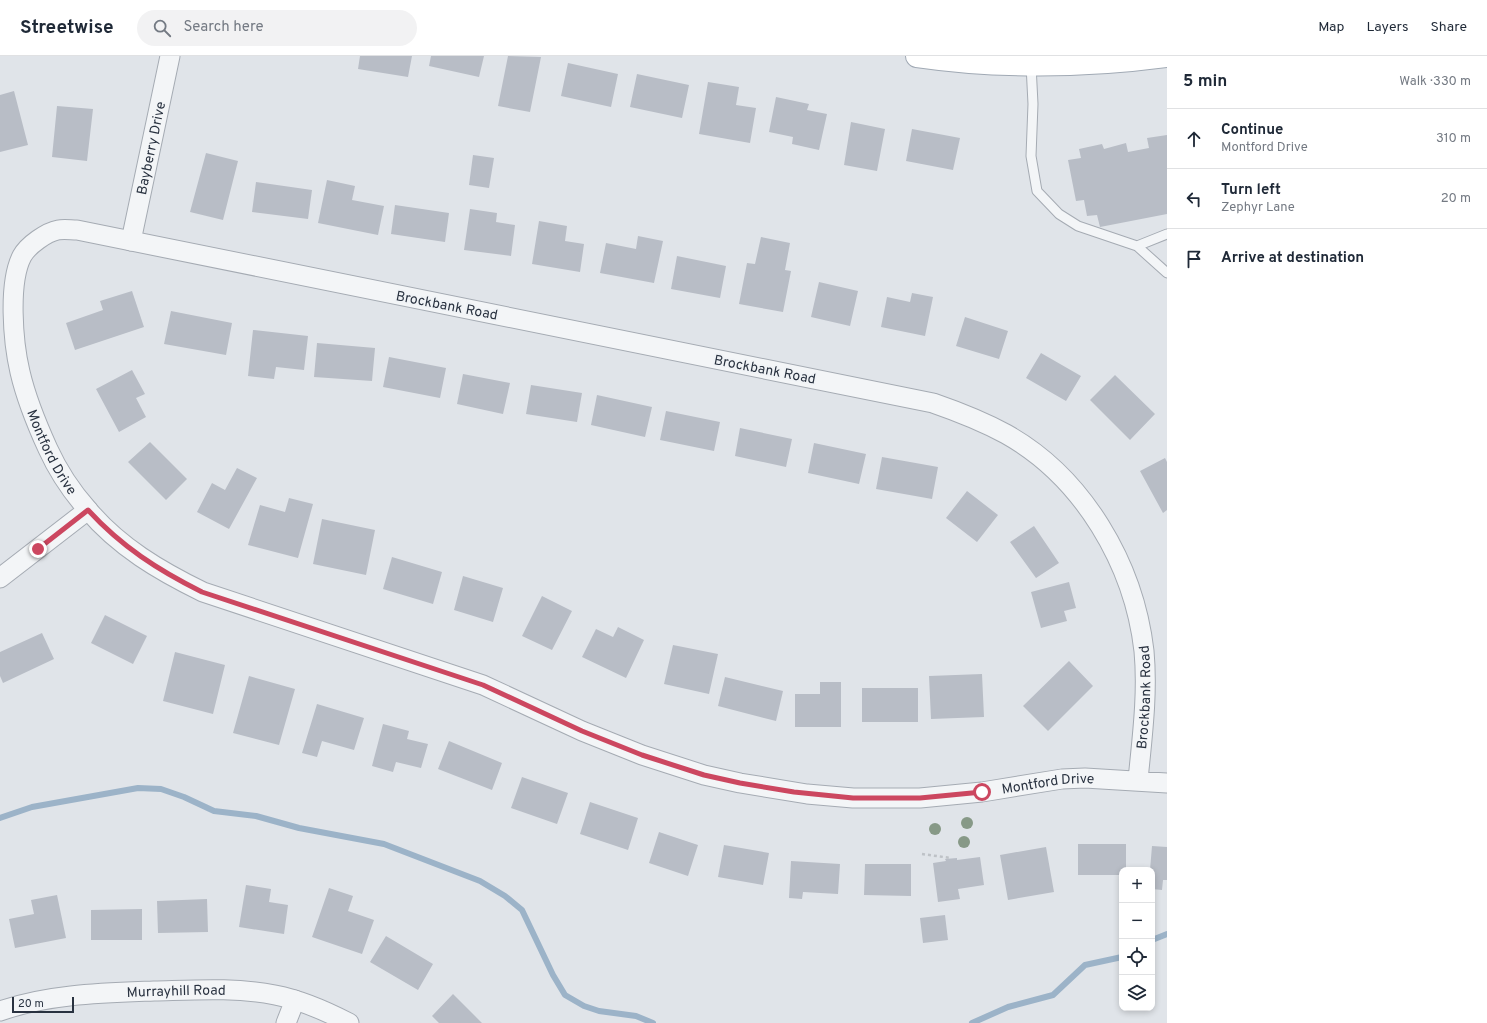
<!DOCTYPE html>
<html lang="en">
<head>
<meta charset="utf-8">
<style>
	:root { --surface:#fff; --page:#f2f2f3; --text:#1f2937; --muted:#747a83; --line:#e0e1e3 }
	body { margin:0; font-family:Overpass,sans-serif; background:var(--page); color:var(--text) }
	.controls { position:absolute; right:12px; bottom:12px; display:grid; overflow:hidden; border-radius:8px; box-shadow:0 2px 6px #0003 }
	.controls button { width:36px; height:36px; display:grid; place-items:center; padding:0; border:0; border-bottom:1px solid var(--line); background:var(--surface); color:var(--text); font:20px sans-serif }
	.scale { position:absolute; left:12px; bottom:10px; width:62px; box-sizing:border-box; padding-left:4px; border:2px solid #293240; border-top:0; font-size:11px; line-height:14px; white-space:nowrap; color:#293240; -webkit-text-stroke:3px #f0f3f6; paint-order:stroke }
	.stop { position:absolute; width:12px; height:12px; margin:-9px; border:3px solid #cc4760; border-radius:50%; background:#fff }
	.stop.end { background:#cc4760; border-color:#fff; box-shadow:0 1px 4px #0008 }
	.list { margin:0; padding:0; list-style:none }
	h2 { display:flex; justify-content:space-between; align-items:center; height:52px; margin:0; padding:0 16px; font-size:17px }
	h2 small { font-size:13px; font-weight:400; color:var(--muted) }
	.list li { display:grid; grid-template-columns:26px 1fr auto; gap:12px; align-items:center; box-sizing:border-box; height:60px; padding:0 16px; border-top:1px solid var(--line) }
	.list b { display:block; font-size:15px; white-space:nowrap }
	.list p { margin:0; font-size:13px; white-space:nowrap; color:var(--muted) }
	.list em { font-size:13px; font-style:normal; color:var(--muted) }
	.icon { flex:none; width:22px; height:22px; fill:none; stroke:currentColor; stroke-width:2; stroke-linecap:round; stroke-linejoin:round }
	.map { position:relative; flex:none; width:1167px; height:967px; overflow:hidden }
	header { display:flex; align-items:center; gap:24px; box-sizing:border-box; height:56px; padding:0 20px; background:var(--surface); border-bottom:1px solid var(--line) }
	header strong { font-size:19px }
	nav { display:flex; gap:22px; margin-inline-start:auto; font-size:14px }
	.search { width:280px; height:36px; background:var(--page); display:flex; align-items:center; gap:10px; box-sizing:border-box; padding:0 14px; border-radius:22px; color:var(--muted); font-size:15px }
	main { display:flex }
	aside { flex:1; background:var(--surface) }
	.map>svg:first-child { display:block }
</style>
</head>
<body>
<header>
<strong>Streetwise</strong>
<div class="search"><svg class="icon" aria-label="search" viewBox="0 0 24 24"><circle cx="10" cy="10" r="6"/><path d="M15 15l6 6"/></svg>Search here</div>
<nav><a>Map</a><a>Layers</a><a>Share</a></nav>
</header>
<main>
<div class="map">
<svg width="1167" height="967" viewBox="0 0 1167 967">
	<rect width="100%" height="100%" fill="#e0e4e9"/>
	<g fill="none" stroke-linecap="round" stroke-linejoin="round">
		<path stroke="#9cb3c8" stroke-width="6" d="M 0,762 L 32,751 L 138,732 L 161,733 L 184,741 L 214,755 L 256,760 L 299,772 L 384,788 L 480,825 L 505,840 L 522,854 L 553,919 L 565,939 L 584,950 L 599,955 L 636,960 L 653,967
			M 1152,884 L 1167,878
			M 972,967 L 1008,951 L 1053,939 L 1085,909 L 1122,901"/>
	</g>
	<path fill="#b8bdc6" d="M 360,0 L 412,0 L 408,21 L 358,13 Z
		M 431,0 L 484,0 L 479,21 L 429,10 Z
		M 508,0 L 541,1 L 530,56 L 498,50 Z
		M 568,7 L 618,18 L 611,51 L 561,40 Z
		M 637,18 L 689,29 L 682,62 L 630,51 Z
		M 708,26 L 739,31 L 736,49 L 756,52 L 750,87 L 699,78 Z
		M 14,35 L 28,89 L 0,96 L 0,39 Z
		M 776,41 L 809,48 L 807,54 L 827,58 L 819,94 L 792,88 L 793,81 L 769,76 Z
		M 57,50 L 93,53 L 87,105 L 52,101 Z
		M 851,66 L 885,73 L 877,115 L 844,109 Z
		M 912,73 L 960,82 L 953,114 L 906,105 Z
		M 1167,79 L 1167,158 L 1100,171 L 1097,159 L 1087,160 L 1084,144 L 1076,145 L 1068,104 L 1081,102 L 1079,93 L 1102,88 L 1104,93 L 1126,87 L 1128,96 L 1149,92 L 1147,82 Z
		M 206,97 L 238,105 L 223,164 L 190,156 Z
		M 473,99 L 494,102 L 489,132 L 469,129 Z
		M 327,124 L 355,130 L 352,144 L 384,150 L 378,179 L 318,167 Z
		M 256,126 L 312,134 L 308,163 L 252,156 Z
		M 395,149 L 449,157 L 445,186 L 391,178 Z
		M 470,153 L 497,157 L 496,166 L 515,169 L 511,200 L 464,194 Z
		M 539,165 L 567,170 L 565,185 L 584,188 L 580,216 L 532,208 Z
		M 638,180 L 663,185 L 654,227 L 600,217 L 606,187 L 636,193 Z
		M 761,181 L 790,187 L 785,214 L 791,215 L 783,256 L 739,248 L 747,207 L 755,208 Z
		M 677,200 L 726,210 L 720,242 L 671,233 Z
		M 819,226 L 858,235 L 850,270 L 811,261 Z
		M 132,235 L 144,271 L 75,294 L 66,267 L 103,254 L 100,245 Z
		M 912,237 L 933,241 L 925,280 L 881,271 L 887,241 L 910,246 Z
		M 171,255 L 232,267 L 226,299 L 164,288 Z
		M 965,261 L 1008,275 L 999,303 L 956,290 Z
		M 253,274 L 308,280 L 304,314 L 276,311 L 274,323 L 248,320 Z
		M 317,287 L 375,292 L 372,325 L 314,321 Z
		M 1041,297 L 1081,320 L 1066,345 L 1026,322 Z
		M 389,301 L 446,312 L 440,342 L 383,331 Z
		M 132,314 L 145,338 L 136,342 L 146,361 L 119,376 L 96,333 Z
		M 463,318 L 510,327 L 503,358 L 457,348 Z
		M 1115,319 L 1155,358 L 1130,384 L 1090,344 Z
		M 531,329 L 582,337 L 577,366 L 526,358 Z
		M 597,339 L 652,351 L 645,381 L 591,369 Z
		M 666,355 L 720,366 L 714,395 L 660,384 Z
		M 740,372 L 792,383 L 786,411 L 735,400 Z
		M 150,386 L 187,423 L 166,444 L 128,406 Z
		M 814,387 L 866,398 L 859,428 L 808,417 Z
		M 882,401 L 938,411 L 932,443 L 876,433 Z
		M 1165,402 L 1167,406 L 1167,454 L 1163,457 L 1140,415 Z
		M 237,412 L 257,422 L 229,473 L 197,456 L 212,427 L 225,434 Z
		M 967,435 L 998,459 L 977,486 L 946,462 Z
		M 289,442 L 313,448 L 298,502 L 248,489 L 260,449 L 285,456 Z
		M 322,463 L 375,474 L 366,519 L 313,508 Z
		M 1034,470 L 1059,507 L 1036,522 L 1010,486 Z
		M 392,501 L 442,516 L 433,548 L 383,533 Z
		M 463,520 L 503,532 L 493,566 L 454,554 Z
		M 1069,526 L 1076,552 L 1064,555 L 1067,565 L 1041,572 L 1031,536 Z
		M 542,540 L 572,555 L 552,594 L 522,580 Z
		M 105,559 L 147,580 L 133,608 L 91,587 Z
		M 618,571 L 644,584 L 626,622 L 582,601 L 596,573 L 613,581 Z
		M 42,577 L 54,603 L 3,627 L 0,620 L 0,596 Z
		M 673,589 L 718,598 L 709,638 L 664,628 Z
		M 175,596 L 225,609 L 213,658 L 163,645 Z
		M 1069,605 L 1093,630 L 1048,675 L 1023,650 Z
		M 982,618 L 984,661 L 931,663 L 929,620 Z
		M 249,620 L 295,633 L 279,689 L 233,677 Z
		M 725,621 L 783,635 L 776,665 L 718,650 Z
		M 820,626 L 841,626 L 841,671 L 795,671 L 795,638 L 820,638 Z
		M 862,632 L 918,632 L 918,666 L 862,666 Z
		M 317,648 L 364,662 L 354,694 L 322,685 L 317,701 L 302,697 Z
		M 383,668 L 409,675 L 407,683 L 428,688 L 421,712 L 396,706 L 393,716 L 372,710 Z
		M 449,685 L 502,707 L 492,734 L 438,713 Z
		M 522,721 L 568,737 L 557,768 L 511,752 Z
		M 590,746 L 638,762 L 628,794 L 580,778 Z
		M 659,776 L 698,789 L 688,820 L 649,807 Z
		M 1078,788 L 1126,788 L 1126,814 L 1122,814 L 1122,819 L 1078,819 Z
		M 724,789 L 769,797 L 763,829 L 718,821 Z
		M 1152,790 L 1167,791 L 1167,824 L 1163,824 L 1162,834 L 1152,833 L 1152,814 L 1150,814 Z
		M 1046,791 L 1054,836 L 1008,844 L 1000,799 Z
		M 980,801 L 984,829 L 958,833 L 960,843 L 938,846 L 933,807 L 946,805 L 945,803 L 957,802 L 957,804 Z
		M 791,805 L 840,808 L 838,838 L 803,836 L 802,843 L 789,842 Z
		M 865,808 L 911,808 L 911,840 L 864,839 Z
		M 246,829 L 271,833 L 269,846 L 288,849 L 284,878 L 239,871 Z
		M 329,832 L 353,840 L 348,855 L 374,864 L 362,898 L 312,881 Z
		M 57,839 L 66,882 L 15,892 L 9,863 L 34,858 L 31,844 Z
		M 207,843 L 208,876 L 158,877 L 157,845 Z
		M 142,853 L 142,884 L 91,884 L 91,854 Z
		M 945,859 L 948,884 L 923,887 L 920,862 Z
		M 386,880 L 433,908 L 418,934 L 370,906 Z
		M 453,938 L 482,967 L 439,967 L 432,960 Z"/>
	<g fill="none" stroke-linecap="round" stroke-linejoin="round">
		<g stroke="#a5abb3" stroke-width="11">
			<path id="service" d="M 1031,9 L 1033,48 L 1031,100 L 1037,135 L 1059,158 L 1078,170 L 1137,190 L 1167,178
				M 1137,190 L 1167,217"/>
		</g>
		<g stroke="#a5abb3" stroke-width="21">
			<g id="minor">
				<path id="s1" d="M 131,185 L 170,0"/>
				<path d="M 0,522 L 88,454"/>
				<path id="s2" d="M 1138,724 C 1142,682 1148,638 1144,595 C 1134,508 1083,421 1006,378 C 982,365 959,356 933,347 L 77,174 C 71,174 64,173 58,174 C 47,176 28,189 22,200 C 8,227 13,286 20,316 C 26,342 37,369 48,393 C 58,415 72,436 88,454 C 119,491 160,515 203,536 L 483,629 L 582,675 L 642,699 L 704,719 L 740,727 L 807,738 L 853,742 L 920,742 L 982,736 L 1062,723 L 1085,722 L 1167,727"/>
				<path id="s3" d="M 0,955 C 49,938 102,937 154,935 C 194,934 235,931 275,939 C 301,944 326,955 349,967"/>
				<path d="M 286,967 L 295,944"/>
			</g>
		</g>
		<g stroke="#a0a9b4" stroke-width="24">
			<path id="primary" d="M 917,0 C 1000,12 1083,11 1166,0"/>
		</g>
		<path stroke="#bec2c7" stroke-width="2.5" stroke-dasharray="3 3" stroke-linecap="butt" d="M 922,798 L 951,802"/>
		<use href="#service" stroke="#f3f5f7" stroke-width="9"/>
		<use href="#minor" stroke="#f3f5f7" stroke-width="19"/>
		<use href="#primary" stroke="#fff" stroke-width="22"/>
	</g>
	<g fill="#879987">
		<circle cx="967" cy="767" r="6"/>
		<circle cx="935" cy="773" r="6"/>
		<circle cx="964" cy="786" r="6"/>
	</g>
	<g fill="none" stroke-linecap="round" stroke-linejoin="round">
		<path stroke="#cc4760" stroke-width="5" d="M 38,493 L 88,454 C 122,491 158,514 202,536 L 483,629 L 582,675 L 642,699 L 704,719 L 740,727 L 794,736 L 853,742 L 920,742 L 982,736"/>
	</g>
	<g text-anchor="middle" stroke-width="4" stroke-linejoin="round" paint-order="stroke">
		<g font-size="14" fill="#293240" stroke="#f0f3f6">
			<text dy="5" stroke="none"><textPath href="#s1" startOffset="95">Bayberry Drive</textPath></text>
			<text transform="translate(447 249) rotate(11)" y="5">Brockbank Road</text>
			<text transform="translate(765 313) rotate(11)" y="5">Brockbank Road</text>
			<text dy="5" stroke="none"><textPath href="#s2" startOffset="1617">Montford Drive</textPath></text>
			<text dy="5" stroke="none"><textPath href="#s2" startOffset="83">Brockbank Road</textPath></text>
			<text dy="5" stroke="none"><textPath href="#s2" startOffset="2709">Montford Drive</textPath></text>
			<text dy="5" stroke="none"><textPath href="#s3" startOffset="178">Murrayhill Road</textPath></text>
		</g>
	</g>
</svg>
<div class="controls">
<button>+</button>
<button>−</button>
<button><svg class="icon" aria-label="locate" viewBox="0 0 24 24"><circle cx="12" cy="12" r="6"/><path d="M12 2v4M12 18v4M2 12h4M18 12h4"/></svg></button>
<button><svg class="icon" aria-label="layers" viewBox="0 0 24 24"><path d="M12 4l9 5-9 5-9-5zM3 14l9 5 9-5"/></svg></button>
</div>
<div class="scale">20 m</div>
<div class="stop" style="left:982px;top:736px"></div>
<div class="stop end" style="left:38px;top:493px"></div>
</div>
<aside>
<h2>5 min<small>Walk · 330 m</small></h2>
<ul class="list">
<li><svg class="icon" aria-label="ahead" viewBox="0 0 24 24"><path d="M12 20V5M6 11l6-6 6 6"/></svg><div><b>Continue</b><p>Montford Drive</p></div><em>310 m</em></li>
<li><svg class="icon" aria-label="left" viewBox="0 0 24 24"><path d="M17 20v-9H6M10 6l-5 5 5 5"/></svg><div><b>Turn left</b><p>Zephyr Lane</p></div><em>20 m</em></li>
<li><svg class="icon" aria-label="arrive" viewBox="0 0 24 24"><path d="M6 21V4h12l-3 4 3 4H6"/></svg><div><b>Arrive at destination</b></div></li>
</ul>
</aside>
</main>
</body>
</html>
